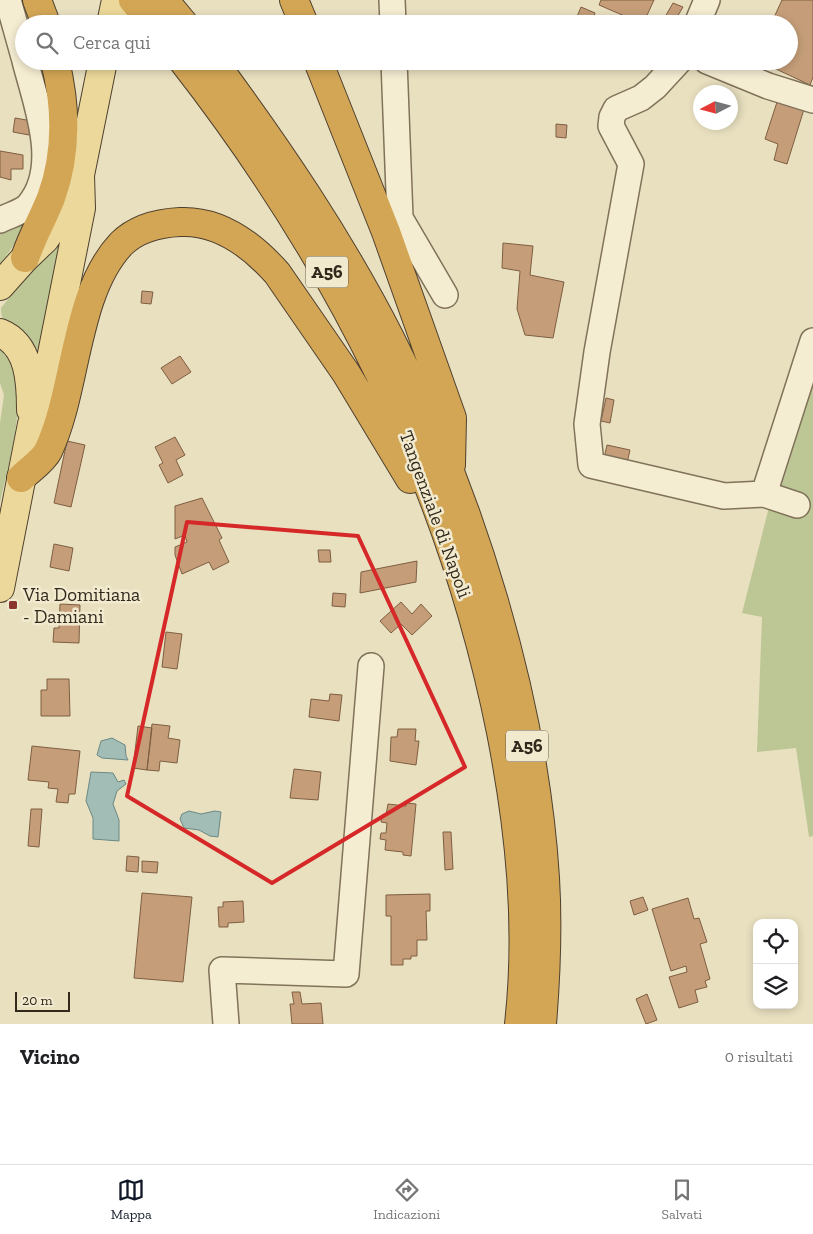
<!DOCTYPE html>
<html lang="it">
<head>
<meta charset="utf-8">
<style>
	:root { --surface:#fff; --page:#f6f6f6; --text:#202124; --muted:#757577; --line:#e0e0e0; --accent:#111827 }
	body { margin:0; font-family:"Zilla Slab",serif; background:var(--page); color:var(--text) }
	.controls { position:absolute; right:15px; bottom:15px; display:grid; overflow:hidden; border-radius:10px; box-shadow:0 2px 8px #0003 }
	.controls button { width:45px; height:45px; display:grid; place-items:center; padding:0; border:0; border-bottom:1px solid var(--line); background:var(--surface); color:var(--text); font:25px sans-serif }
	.compass { position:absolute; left:693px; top:85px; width:45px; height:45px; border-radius:50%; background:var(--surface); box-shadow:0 2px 8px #0003; rotate:264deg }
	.scale { position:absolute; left:15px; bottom:12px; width:55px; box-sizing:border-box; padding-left:5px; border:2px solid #32291d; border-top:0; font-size:14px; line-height:18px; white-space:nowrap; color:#32291d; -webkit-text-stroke:4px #f2eacf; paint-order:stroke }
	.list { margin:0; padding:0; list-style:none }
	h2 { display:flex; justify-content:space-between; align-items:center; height:65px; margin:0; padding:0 20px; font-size:21px }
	h2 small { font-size:16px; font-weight:400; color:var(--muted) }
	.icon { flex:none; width:28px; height:28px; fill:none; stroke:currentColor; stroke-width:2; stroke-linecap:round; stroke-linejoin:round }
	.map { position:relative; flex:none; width:813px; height:1024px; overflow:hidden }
	.search { position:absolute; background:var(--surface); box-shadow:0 2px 8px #0003; left:15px; right:15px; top:15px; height:55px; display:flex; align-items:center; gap:12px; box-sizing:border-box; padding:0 18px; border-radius:28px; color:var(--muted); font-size:19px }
	.sheet { height:140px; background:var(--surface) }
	nav { display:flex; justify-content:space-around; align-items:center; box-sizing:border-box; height:70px; border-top:1px solid var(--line); background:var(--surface); font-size:14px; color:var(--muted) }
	nav a { display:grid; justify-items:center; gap:2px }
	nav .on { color:var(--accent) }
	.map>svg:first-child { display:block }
</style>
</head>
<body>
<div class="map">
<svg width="813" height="1024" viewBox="0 0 813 1024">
	<rect width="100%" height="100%" fill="#e9e0c0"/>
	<path fill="#bdc695" d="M 30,221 L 0,265 L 0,231 Z
		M 58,243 L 62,246 L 41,348 L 36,350 L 31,349 C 18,337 0,326 1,308 L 37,263 Z
		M 0,349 C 36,377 8,465 0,503 L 0,423 L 4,395 L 0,383 Z
		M 813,365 L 813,836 L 809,837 L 796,748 L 757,752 L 762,617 L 742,613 L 779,468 Z"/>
	<path fill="#a2bcb6" stroke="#6b8984" d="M 112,738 L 125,745 L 126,756 L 128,760 L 102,758 L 97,755 L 101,741 Z
		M 91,772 L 113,773 L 118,782 L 124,780 L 126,784 L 117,791 L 113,804 L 119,820 L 119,841 L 93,839 L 93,818 L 86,801 Z
		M 189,811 L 201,814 L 215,811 L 221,812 L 218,837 L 210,836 L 199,830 L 184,828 L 180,819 L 182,814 Z"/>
	<path fill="#c59e79" stroke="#7e5e41" d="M 601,0 L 654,0 L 643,24 L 599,5 Z
		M 782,0 L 813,0 L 813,77 L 810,85 L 759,61 L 789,61 L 789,24 L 771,24 Z
		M 673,3 L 683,7 L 673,24 L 661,24 Z
		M 581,7 L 595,13 L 591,24 L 574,24 Z
		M 647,17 L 660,24 L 643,24 Z
		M 778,99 L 805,106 L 787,164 L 774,160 L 778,144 L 765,139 Z
		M 15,118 L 32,121 L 29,135 L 13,132 Z
		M 556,124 L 567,125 L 566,138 L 556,137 Z
		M 0,151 L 23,155 L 23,169 L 11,169 L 11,180 L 0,177 Z
		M 503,243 L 533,246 L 530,275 L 564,282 L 553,338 L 525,335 L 517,309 L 520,271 L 502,268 Z
		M 142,291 L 153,292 L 151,304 L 141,303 Z
		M 180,356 L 191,372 L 172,384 L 161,368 Z
		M 606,398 L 614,400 L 610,423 L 601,421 Z
		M 175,437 L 185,455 L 176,460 L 183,475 L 168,483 L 159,465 L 163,463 L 155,447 Z
		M 67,441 L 85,445 L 71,507 L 54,503 Z
		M 607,445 L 630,450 L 627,463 L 604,458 Z
		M 202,498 L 222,538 L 219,540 L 229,562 L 213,570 L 209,562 L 182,574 L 175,555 L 175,547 L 187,542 L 185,535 L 175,539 L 175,506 Z
		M 54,544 L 73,548 L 69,571 L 50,567 Z
		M 318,550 L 330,550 L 331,562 L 319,562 Z
		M 417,561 L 416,582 L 360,593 L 361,572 Z
		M 333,593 L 346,594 L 345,607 L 332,606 Z
		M 401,602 L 412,614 L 421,604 L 432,616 L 412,635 L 401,624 L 391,633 L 380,621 Z
		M 60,604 L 80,605 L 79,643 L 53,642 L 54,628 L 59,628 Z
		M 166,632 L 182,634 L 177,669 L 162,667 Z
		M 47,679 L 69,679 L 70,716 L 41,716 L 41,690 L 47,690 Z
		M 330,694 L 342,695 L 339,721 L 309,717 L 311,699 L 329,701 Z
		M 152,724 L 170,726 L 168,738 L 180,740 L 177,763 L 160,761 L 159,771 L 147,770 Z
		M 138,726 L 152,728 L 147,770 L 133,768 Z
		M 398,729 L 416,729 L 415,741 L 419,741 L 416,765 L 390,761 L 391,737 L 397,737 Z
		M 32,746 L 80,751 L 75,794 L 69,794 L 68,803 L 56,802 L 58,789 L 48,788 L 49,782 L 28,780 Z
		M 294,769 L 321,772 L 318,800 L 290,798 Z
		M 406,803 L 416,804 L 411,856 L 403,855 L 403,852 L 385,850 L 386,840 L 380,839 L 381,833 L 386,833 L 387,823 L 381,822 L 382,815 L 386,815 L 388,804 L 406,806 Z
		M 31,809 L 42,809 L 39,847 L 28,846 Z
		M 443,832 L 451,832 L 453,869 L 445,870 Z
		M 127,856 L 139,857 L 138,872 L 126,871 Z
		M 142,861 L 158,862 L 157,873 L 142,872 Z
		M 142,893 L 192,897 L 183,982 L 134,978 Z
		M 430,894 L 430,911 L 426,911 L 427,940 L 417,940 L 417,956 L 411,956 L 411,959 L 403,959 L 403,965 L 391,965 L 391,916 L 386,916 L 386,895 Z
		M 643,897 L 648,910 L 634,915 L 630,901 Z
		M 688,898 L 694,919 L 699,918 L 707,942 L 700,944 L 710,979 L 705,981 L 707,987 L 695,990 L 698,1002 L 679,1008 L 669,977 L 687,972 L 686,966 L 671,971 L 652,909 Z
		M 243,901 L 244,922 L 228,923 L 228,927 L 219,927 L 218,907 L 223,907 L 223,902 Z
		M 292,992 L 300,992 L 302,1004 L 321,1003 L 323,1024 L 292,1024 L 290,1004 L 294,1004 Z
		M 647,994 L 657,1020 L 646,1024 L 636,999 Z"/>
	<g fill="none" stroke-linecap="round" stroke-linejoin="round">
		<g stroke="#81725a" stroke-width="28">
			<path id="minor" d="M 8,0 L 24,57
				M 392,0 L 393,24
				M 697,24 L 707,0
				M 394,61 L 400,218 L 445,295
				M 679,61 L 655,87 L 641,98 L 616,109 L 612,117 L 611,126 L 631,164 L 597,352 L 587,424 L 591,465 L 724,496 L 764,494
				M 707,61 L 768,86 L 813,100
				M 0,220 C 8,216 22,212 28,206 C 62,168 36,104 25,61
				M 797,505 L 764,494 L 813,341
				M 226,1024 L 222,970 L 346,974 L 371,666"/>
		</g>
		<g stroke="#4f402e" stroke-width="30">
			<path id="major" d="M 111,24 L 116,0
				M 0,286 L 25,258 L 45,239 L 67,206 L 80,175 L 103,61
				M 0,333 C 30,345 31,383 31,410
				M 0,588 L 32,424 L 44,394 L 81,208 L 80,175"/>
		</g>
		<g stroke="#4f402e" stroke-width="30">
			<path id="highway" d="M 37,0 L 46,24
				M 133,0 L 153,24
				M 164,0 L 184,24
				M 294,0 L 304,24
				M 183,61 C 339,261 451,483 501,732 C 520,829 530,926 519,1024
				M 213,61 C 278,149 340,240 390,338 C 471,496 534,700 545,878 C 548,927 546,975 542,1024
				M 318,61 L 386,232 L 452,418 L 451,465
				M 25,258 C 32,237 43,218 51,198 C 67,154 66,106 55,61
				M 21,478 C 29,470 43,461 48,451 C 77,390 74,294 121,244 C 136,229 159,223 180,222 C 220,220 252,245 277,273 L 346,373 L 410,479"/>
		</g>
		<use href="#minor" stroke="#f5edd2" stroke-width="25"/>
		<use href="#major" stroke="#ebd89a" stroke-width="28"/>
		<use href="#highway" stroke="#d3a656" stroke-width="28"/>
	</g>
	<path fill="none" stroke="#d62828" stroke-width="4" stroke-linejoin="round" d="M 187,522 L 358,536 L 465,767 L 272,883 L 127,796 Z"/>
	<rect fill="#8b352f" stroke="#f2eacf" stroke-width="2" x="8" y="600" width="10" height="10" rx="2.5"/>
	<g text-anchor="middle" stroke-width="5" stroke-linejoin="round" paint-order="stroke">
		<g fill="#f2eacf" stroke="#6c6352" stroke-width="1">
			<rect x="306" y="256.5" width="42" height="31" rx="4"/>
			<rect x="506" y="730.5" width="42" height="31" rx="4"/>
		</g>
		<g font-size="18" font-weight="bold" fill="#32291d">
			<text x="327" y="278">A56</text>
			<text x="527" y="752">A56</text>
		</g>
		<g font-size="19" fill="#32291d" stroke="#f2eacf">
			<text transform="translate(436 514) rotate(70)" y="7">Tangenziale di Napoli</text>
		</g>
		<g font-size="19" fill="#32291d" stroke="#f2eacf" text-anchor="start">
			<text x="23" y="601">Via Domitiana<tspan x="23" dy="22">- Damiani</tspan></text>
		</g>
	</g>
</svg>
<div class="controls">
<button><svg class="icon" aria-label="locate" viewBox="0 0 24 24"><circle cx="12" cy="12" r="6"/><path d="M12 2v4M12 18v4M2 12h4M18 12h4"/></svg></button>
<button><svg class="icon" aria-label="layers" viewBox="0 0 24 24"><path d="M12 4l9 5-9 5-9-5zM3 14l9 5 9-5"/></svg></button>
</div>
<svg class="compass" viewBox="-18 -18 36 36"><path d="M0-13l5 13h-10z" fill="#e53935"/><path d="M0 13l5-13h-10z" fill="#757577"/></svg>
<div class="scale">20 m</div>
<div class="search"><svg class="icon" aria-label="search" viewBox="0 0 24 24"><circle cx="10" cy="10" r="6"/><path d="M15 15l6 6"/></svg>Cerca qui</div>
</div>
<section class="sheet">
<h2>Vicino<small>0 risultati</small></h2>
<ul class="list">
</ul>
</section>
<nav>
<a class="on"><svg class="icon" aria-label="map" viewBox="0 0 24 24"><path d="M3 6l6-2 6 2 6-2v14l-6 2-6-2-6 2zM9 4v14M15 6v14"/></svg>Mappa</a>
<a><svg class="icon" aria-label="directions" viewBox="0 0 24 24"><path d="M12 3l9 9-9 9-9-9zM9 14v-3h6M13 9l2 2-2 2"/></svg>Indicazioni</a>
<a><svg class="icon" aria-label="saved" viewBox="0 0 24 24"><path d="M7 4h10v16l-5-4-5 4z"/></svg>Salvati</a>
</nav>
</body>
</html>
